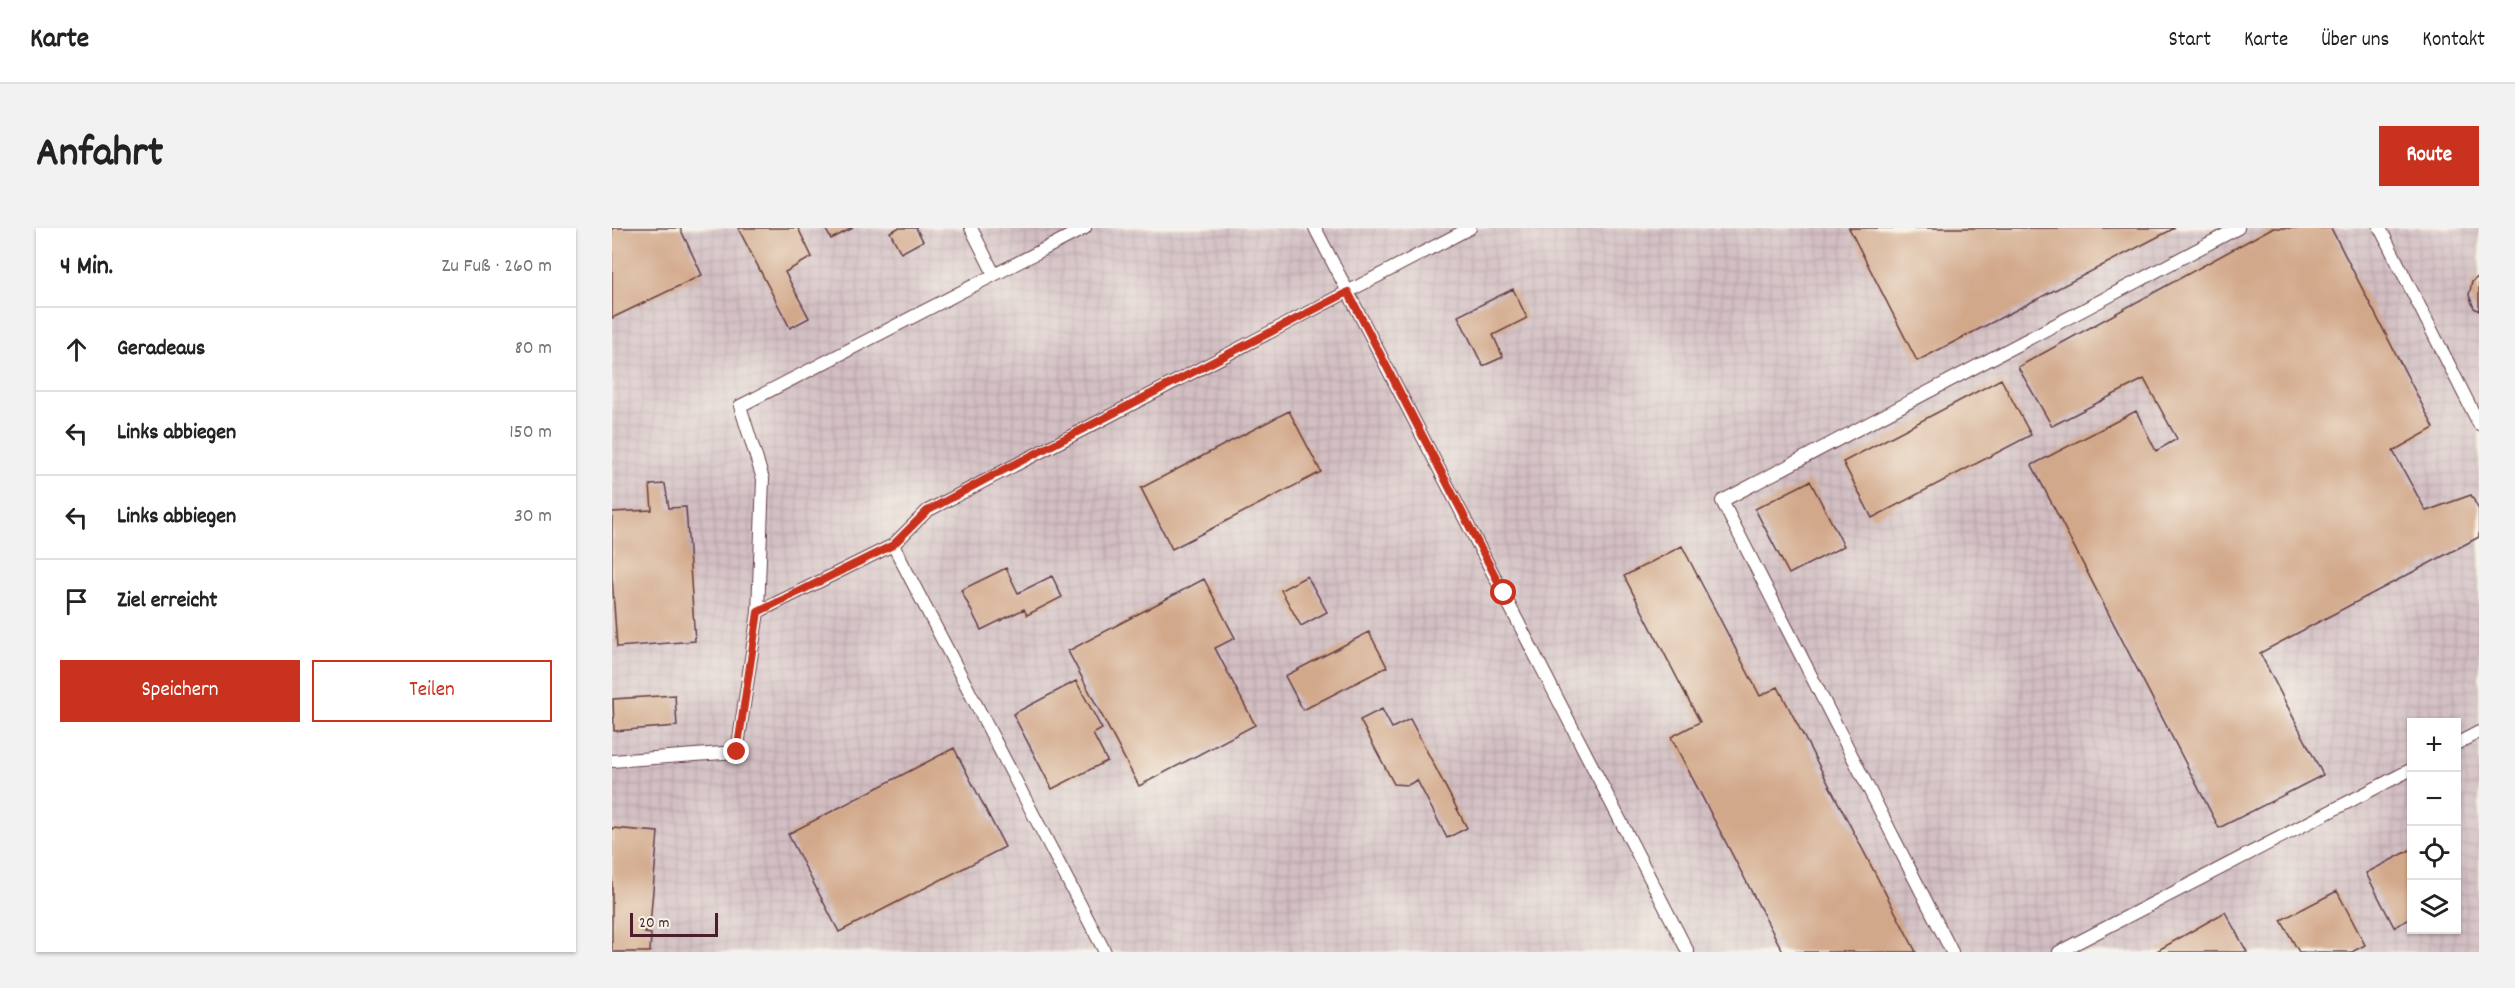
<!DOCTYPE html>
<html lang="de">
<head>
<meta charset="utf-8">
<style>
	:root { --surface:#fff; --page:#f2f2f2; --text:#222; --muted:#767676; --line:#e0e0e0; --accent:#c8321e }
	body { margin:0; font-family:Dekko,sans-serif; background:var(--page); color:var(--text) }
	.controls { position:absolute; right:18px; bottom:18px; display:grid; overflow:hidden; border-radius:0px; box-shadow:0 2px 4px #0004 }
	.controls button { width:54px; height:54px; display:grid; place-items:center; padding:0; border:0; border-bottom:2px solid var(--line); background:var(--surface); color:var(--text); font:30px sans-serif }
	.scale { position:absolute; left:18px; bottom:15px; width:88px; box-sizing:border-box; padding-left:6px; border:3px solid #4a1f2b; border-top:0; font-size:16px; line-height:21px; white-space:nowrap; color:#4a1f2b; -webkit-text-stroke:4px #f7f3e8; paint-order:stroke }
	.stop { position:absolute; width:18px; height:18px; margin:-14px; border:4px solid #c8321e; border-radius:50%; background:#fff }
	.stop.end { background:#c8321e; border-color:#fff; box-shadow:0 2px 6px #0008 }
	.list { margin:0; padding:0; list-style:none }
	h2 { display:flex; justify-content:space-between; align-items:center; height:78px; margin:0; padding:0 24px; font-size:26px }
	h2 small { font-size:20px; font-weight:400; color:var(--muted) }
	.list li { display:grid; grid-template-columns:39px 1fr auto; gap:18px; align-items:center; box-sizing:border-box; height:84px; padding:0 24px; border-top:2px solid var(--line) }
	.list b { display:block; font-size:22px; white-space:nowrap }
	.list em { font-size:20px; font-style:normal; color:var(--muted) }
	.actions { display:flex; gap:12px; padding:18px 24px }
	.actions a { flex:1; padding:14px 0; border:2px solid var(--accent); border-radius:0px; text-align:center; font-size:21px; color:var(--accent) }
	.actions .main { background:var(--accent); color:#fff }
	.icon { flex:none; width:33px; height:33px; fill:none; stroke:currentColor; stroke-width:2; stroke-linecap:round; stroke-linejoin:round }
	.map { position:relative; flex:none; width:1867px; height:724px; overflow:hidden; border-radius:0px }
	header { display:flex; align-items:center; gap:36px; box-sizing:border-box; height:84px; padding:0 30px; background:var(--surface); border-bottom:2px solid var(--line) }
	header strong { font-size:28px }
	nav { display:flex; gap:33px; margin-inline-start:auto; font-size:21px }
	.intro { display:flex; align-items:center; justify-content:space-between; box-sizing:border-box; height:144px; padding:0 36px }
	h1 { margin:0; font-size:42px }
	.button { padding:15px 27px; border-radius:0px; background:var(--accent); color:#fff; font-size:21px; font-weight:700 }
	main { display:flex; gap:36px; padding:0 36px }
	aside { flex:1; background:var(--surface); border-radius:0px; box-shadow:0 2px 4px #0004 }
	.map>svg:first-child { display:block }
</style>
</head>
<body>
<header>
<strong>Karte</strong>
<nav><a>Start</a><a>Karte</a><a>Über uns</a><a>Kontakt</a></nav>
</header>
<div class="intro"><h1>Anfahrt</h1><a class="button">Route</a></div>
<main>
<aside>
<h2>4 Min.<small>Zu Fuß · 260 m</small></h2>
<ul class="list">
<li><svg class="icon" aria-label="ahead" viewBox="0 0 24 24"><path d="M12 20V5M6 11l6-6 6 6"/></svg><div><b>Geradeaus</b></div><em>80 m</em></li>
<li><svg class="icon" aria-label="left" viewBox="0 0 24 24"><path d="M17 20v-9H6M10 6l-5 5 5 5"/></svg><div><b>Links abbiegen</b></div><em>150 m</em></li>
<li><svg class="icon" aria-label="left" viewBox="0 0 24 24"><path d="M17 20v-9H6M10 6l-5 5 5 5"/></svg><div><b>Links abbiegen</b></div><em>30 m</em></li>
<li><svg class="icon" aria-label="arrive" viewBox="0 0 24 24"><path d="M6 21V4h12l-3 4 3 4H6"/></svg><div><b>Ziel erreicht</b></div></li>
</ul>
<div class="actions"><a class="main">Speichern</a><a>Teilen</a></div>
</aside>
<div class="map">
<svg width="1867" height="724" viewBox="0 0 1867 724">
	<defs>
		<pattern id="industrial-grid" width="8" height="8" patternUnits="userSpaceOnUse" patternTransform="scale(1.5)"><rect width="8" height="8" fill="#d2bec3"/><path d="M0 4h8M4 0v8" fill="none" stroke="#b6a3a8"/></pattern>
	</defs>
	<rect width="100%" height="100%" fill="#f7f3e8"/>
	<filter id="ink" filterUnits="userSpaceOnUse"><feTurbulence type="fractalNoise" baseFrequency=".0167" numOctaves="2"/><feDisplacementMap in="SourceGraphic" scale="12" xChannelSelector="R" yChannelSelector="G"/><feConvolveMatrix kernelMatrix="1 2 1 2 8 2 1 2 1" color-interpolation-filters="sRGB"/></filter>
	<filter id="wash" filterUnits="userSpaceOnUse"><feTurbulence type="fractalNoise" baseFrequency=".008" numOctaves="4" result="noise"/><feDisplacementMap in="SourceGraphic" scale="24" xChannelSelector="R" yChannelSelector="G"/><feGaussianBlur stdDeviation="1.35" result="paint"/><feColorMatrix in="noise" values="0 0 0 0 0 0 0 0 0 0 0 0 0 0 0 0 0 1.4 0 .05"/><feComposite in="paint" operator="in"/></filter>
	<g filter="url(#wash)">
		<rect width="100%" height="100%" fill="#f2e7cf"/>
		<path fill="url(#industrial-grid)" fill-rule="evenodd" d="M 0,0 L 1867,0 L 1867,724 L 0,724 ZM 1800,494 L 1844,494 L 1844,702 L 1800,702 Z"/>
		<g id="blocks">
			<path fill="#d2a88a" d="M 0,0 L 68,0 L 90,47 L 0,90 Z
				M 126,0 L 186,0 L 200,29 L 173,44 L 197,90 L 178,100 Z
				M 213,0 L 241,0 L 219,11 Z
				M 286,0 L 304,0 L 311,13 L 289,25 L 278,4 Z
				M 1237,0 L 1563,0 L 1305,133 Z
				M 1660,0 L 1719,0 L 1822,200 L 1781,223 L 1814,283 L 1859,267 L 1867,282 L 1867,309 L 1648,425 L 1711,547 L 1607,600 L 1420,237 L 1524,183 L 1544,223 L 1565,211 L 1532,151 L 1440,198 L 1406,139 Z
				M 1867,48 L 1867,83 L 1862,80 L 1857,67 L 1860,54 Z
				M 901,61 L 915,90 L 881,107 L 891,129 L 871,138 L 846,88 Z
				M 1389,151 L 1419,207 L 1260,290 L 1231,234 Z
				M 677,183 L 709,244 L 560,321 L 529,260 Z
				M 1198,253 L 1232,318 L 1177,346 L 1143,281 Z
				M 53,256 L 57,280 L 74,279 L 83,413 L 5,419 L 0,348 L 0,284 L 40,282 L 38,257 Z
				M 1070,318 L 1148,468 L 1166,459 L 1304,724 L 1171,724 L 1059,509 L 1088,494 L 1012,348 Z
				M 394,340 L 406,365 L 440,348 L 450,369 L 415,387 L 412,381 L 369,402 L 349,362 Z
				M 695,348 L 715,384 L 689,398 L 669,362 Z
				M 592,351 L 623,410 L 603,420 L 643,497 L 527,558 L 456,423 Z
				M 757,404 L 775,439 L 691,482 L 673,448 Z
				M 464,453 L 490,501 L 481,506 L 495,533 L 440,561 L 401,486 Z
				M 63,467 L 65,498 L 2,503 L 1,471 Z
				M 770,481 L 780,500 L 798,491 L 855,600 L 835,610 L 805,552 L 796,557 L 782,556 L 748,492 Z
				M 342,520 L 393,619 L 227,704 L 176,606 Z
				M 0,600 L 46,604 L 38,697 L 33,697 L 33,705 L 39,706 L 38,724 L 0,724 Z
				M 1800,621 L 1800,690 L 1782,699 L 1754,645 Z
				M 1725,663 L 1753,717 L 1740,724 L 1687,724 L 1669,692 Z
				M 1613,684 L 1635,724 L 1543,724 Z"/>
		</g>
	</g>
	<g filter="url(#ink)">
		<use href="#blocks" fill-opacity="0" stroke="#633d44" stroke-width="1.5"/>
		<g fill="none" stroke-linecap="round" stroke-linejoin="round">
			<g stroke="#633d44" stroke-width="14">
				<path id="service" d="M 359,0 L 382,46
					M 703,0 L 1076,724
					M 1768,0 L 1867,196
					M 281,317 L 315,283 L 858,0
					M 146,384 L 151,251 L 128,178 L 473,0
					M 1844,516 L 1867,504
					M 0,533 L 125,524 L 146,384 L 281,317 L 493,724
					M 1340,724 L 1110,273 L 1626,0
					M 1447,724 L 1800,541"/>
			</g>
			<use href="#service" stroke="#fff" stroke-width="12"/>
		</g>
	</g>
	<g fill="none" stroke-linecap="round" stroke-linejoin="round" filter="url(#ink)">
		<path stroke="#c8321e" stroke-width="8" d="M 125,524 L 146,384 L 281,317 L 315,283 L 376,250 L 736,64 L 892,365"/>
	</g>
</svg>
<div class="controls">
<button>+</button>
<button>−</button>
<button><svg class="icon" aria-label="locate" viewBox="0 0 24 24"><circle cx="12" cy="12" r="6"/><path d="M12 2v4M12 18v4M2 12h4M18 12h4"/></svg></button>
<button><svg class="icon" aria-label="layers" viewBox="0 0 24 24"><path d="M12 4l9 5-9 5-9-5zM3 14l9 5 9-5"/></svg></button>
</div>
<div class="scale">20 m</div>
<div class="stop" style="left:892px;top:365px"></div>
<div class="stop end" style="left:125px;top:524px"></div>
</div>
</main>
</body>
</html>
